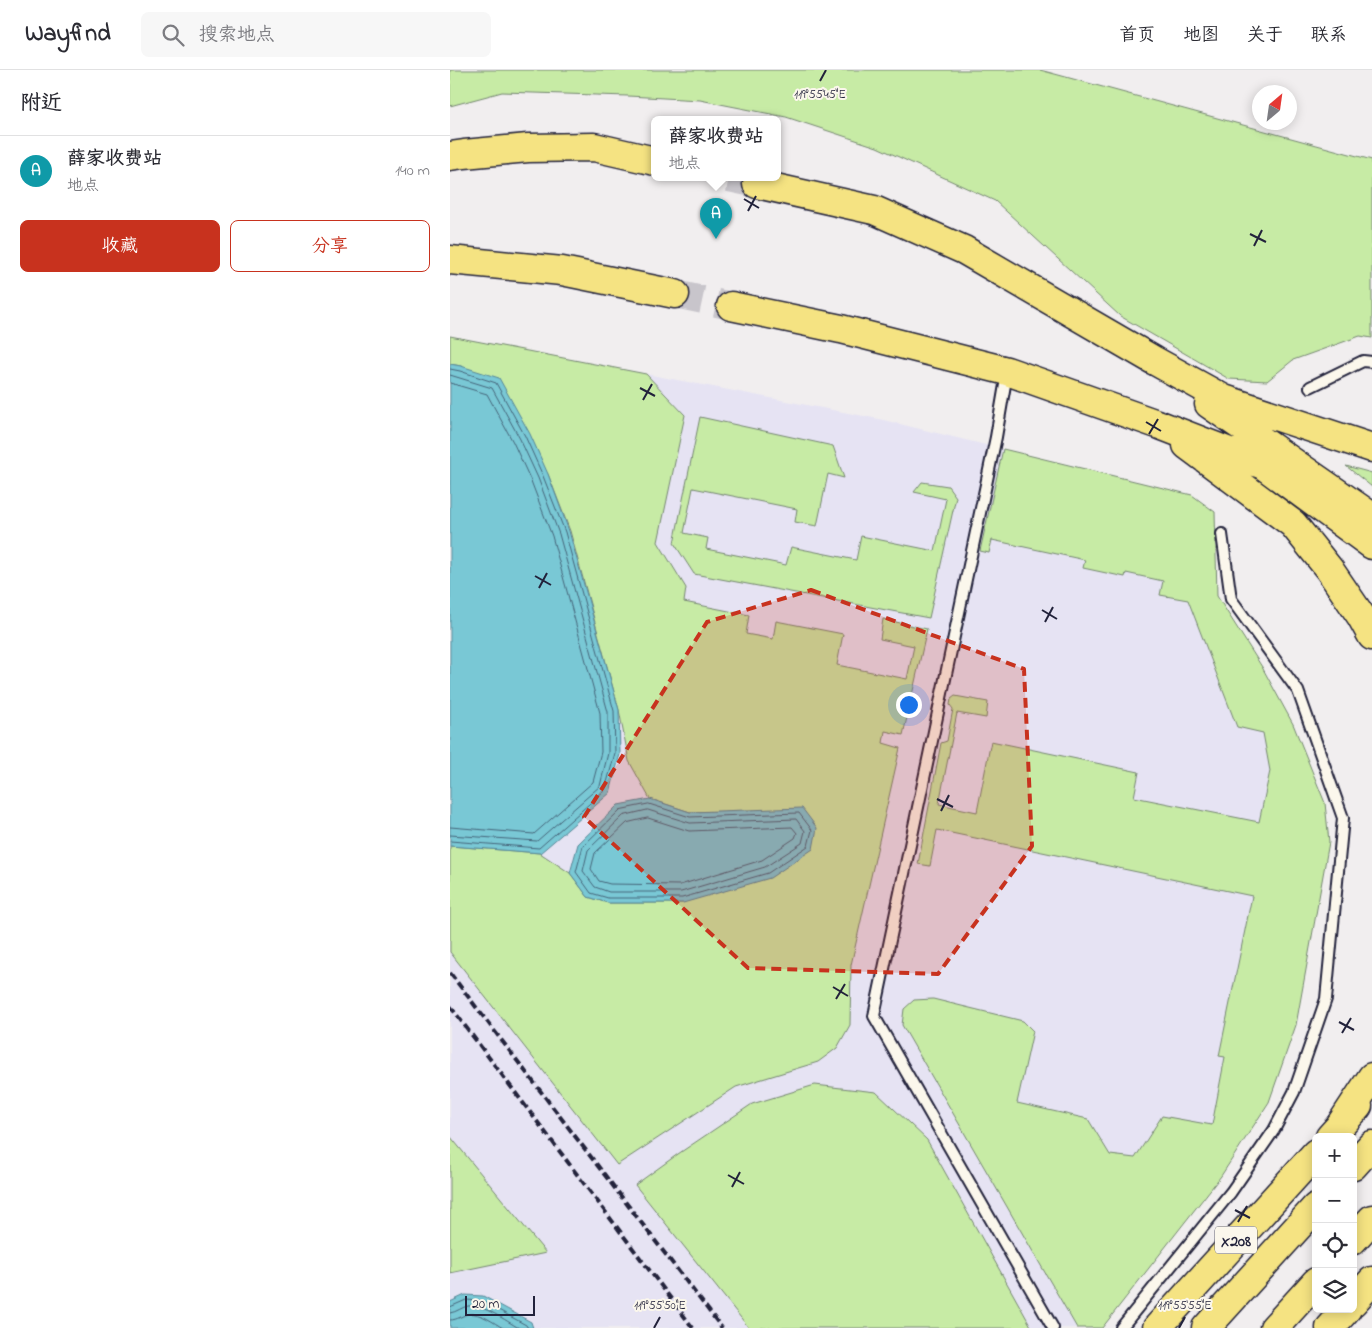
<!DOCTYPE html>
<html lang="zh">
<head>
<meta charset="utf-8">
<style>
	:root { --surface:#fff; --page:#f7f7f7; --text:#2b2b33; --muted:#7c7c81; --line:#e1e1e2; --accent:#c8321e }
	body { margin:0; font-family:"Indie Flower","LXGW WenKai TC",sans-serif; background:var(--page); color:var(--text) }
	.controls { position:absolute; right:15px; bottom:15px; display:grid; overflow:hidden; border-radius:8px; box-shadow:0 2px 12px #0003 }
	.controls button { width:45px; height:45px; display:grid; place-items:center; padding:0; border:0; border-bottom:1px solid var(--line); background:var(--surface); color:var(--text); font:25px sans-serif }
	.compass { position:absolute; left:802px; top:15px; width:45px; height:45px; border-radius:50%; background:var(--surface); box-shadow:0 2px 12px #0003; rotate:29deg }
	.scale { position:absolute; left:15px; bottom:12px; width:70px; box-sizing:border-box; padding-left:5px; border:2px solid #22223b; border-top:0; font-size:14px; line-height:18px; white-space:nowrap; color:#22223b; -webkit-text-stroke:4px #fbf7ec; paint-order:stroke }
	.you { position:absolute; left:458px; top:634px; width:18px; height:18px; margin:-12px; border:4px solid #fff; border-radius:50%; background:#1a73e8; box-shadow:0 0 0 8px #1a73e833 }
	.badge { display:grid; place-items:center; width:32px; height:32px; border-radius:50%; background:var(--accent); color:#fff; font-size:16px; font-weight:700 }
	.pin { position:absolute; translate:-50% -41px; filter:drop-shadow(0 1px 2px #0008) }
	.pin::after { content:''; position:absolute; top:26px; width:18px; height:15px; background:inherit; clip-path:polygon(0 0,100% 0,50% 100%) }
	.popup { position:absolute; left:201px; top:46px; width:130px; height:65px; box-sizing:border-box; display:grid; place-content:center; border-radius:8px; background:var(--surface); filter:drop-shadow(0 1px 4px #0005); font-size:16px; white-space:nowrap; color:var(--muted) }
	.popup b { font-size:19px; color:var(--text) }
	.popup::after { content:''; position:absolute; left:50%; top:100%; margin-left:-10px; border:10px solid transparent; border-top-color:var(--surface) }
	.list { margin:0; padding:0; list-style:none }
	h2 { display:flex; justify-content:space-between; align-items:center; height:65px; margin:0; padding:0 20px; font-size:21px }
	h2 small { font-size:16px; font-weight:400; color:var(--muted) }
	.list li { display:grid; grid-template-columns:32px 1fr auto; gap:15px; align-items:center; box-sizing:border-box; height:70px; padding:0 20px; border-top:1px solid var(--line) }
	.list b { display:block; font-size:19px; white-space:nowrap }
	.list p { margin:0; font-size:16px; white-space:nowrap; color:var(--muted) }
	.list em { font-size:16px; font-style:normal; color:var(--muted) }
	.actions { display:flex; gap:10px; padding:15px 20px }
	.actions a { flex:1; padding:11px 0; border:1px solid var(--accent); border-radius:8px; text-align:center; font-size:18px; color:var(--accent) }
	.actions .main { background:var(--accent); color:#fff }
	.icon { flex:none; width:28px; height:28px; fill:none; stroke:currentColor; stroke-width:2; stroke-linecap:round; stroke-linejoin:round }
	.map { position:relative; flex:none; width:922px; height:1258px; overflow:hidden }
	header { display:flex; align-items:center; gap:30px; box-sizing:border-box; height:70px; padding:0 25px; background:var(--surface); border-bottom:1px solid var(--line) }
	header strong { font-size:24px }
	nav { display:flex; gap:28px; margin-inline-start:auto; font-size:18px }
	.search { width:350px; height:45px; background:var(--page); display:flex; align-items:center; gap:12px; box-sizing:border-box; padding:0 18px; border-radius:8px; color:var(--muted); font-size:19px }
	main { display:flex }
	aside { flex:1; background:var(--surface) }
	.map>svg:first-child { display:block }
</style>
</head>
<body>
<header>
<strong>Wayfind</strong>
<div class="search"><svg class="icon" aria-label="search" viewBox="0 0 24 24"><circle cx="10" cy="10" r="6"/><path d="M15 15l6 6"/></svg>搜索地点</div>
<nav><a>首页</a><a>地图</a><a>关于</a><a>联系</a></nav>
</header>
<main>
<aside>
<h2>附近<small></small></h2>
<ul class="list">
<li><span class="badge" style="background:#0f9aa8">A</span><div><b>薛家收费站</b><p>地点</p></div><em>140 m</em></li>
</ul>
<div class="actions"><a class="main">收藏</a><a>分享</a></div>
</aside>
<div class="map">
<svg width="922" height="1258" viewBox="0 0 922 1258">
	<rect width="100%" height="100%" fill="#f1eeef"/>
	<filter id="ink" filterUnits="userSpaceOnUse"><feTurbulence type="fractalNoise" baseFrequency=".02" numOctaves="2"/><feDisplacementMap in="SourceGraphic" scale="10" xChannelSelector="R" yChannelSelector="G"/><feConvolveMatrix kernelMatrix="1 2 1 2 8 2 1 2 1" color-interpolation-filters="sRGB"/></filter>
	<g filter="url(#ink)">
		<path fill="#e6e3f3" d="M 0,266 L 429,349 L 742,425 L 765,442 L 767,526 L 812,597 L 843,654 L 875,733 L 879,772 L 846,955 L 819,1032 L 771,1106 L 652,1258 L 0,1258 Z"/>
		<path fill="#c7eba5" stroke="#748670" d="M 0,0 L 590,0 L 922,90 L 922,268 L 910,266 L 843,290 L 817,311 L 779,309 L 670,246 L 545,131 L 427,77 L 336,47 L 250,30 L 178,26 L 52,22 L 0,36 Z
			M 0,266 L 196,304 L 235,345 L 208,472 L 236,518 L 234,532 L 299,545 L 296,564 L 323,569 L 326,551 L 393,564 L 387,595 L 457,609 L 464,576 L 430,569 L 433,549 L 477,559 L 453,665 L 435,661 L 433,673 L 450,678 L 401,895 L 400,955 L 387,978 L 368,992 L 286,1017 L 167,1095 L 0,882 L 0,776 L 90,783 L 120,803 L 138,827 L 158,833 L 233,833 L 289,741 L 240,742 L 200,729 L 179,691 L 169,640 L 120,461 L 98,404 L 11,296 L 0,294 Z
			M 250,347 L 383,376 L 394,408 L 378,404 L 367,456 L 345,452 L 347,439 L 243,418 L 234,463 L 258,468 L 256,479 L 336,495 L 341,477 L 406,490 L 411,466 L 485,481 L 496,429 L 464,422 L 472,412 L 498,416 L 506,427 L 479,548 L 244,504 L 224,473 Z
			M 553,379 L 742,425 L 765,442 L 767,526 L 812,597 L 843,654 L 875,733 L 879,772 L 846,955 L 819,1032 L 771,1106 L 652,1258 L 627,1258 L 452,955 L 454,939 L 464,930 L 483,929 L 573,951 L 583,961 L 567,1033 L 638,1049 L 660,1085 L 685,1088 L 712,1046 L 762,1055 L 775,987 L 769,986 L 802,826 L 487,760 L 480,796 L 468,794 L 491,673 L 497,671 L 503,639 L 500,635 L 501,629 L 505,626 L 538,632 L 536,648 L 507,643 L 489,734 L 527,742 L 541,671 L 689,702 L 684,727 L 809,752 L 820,701 L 813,663 L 787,657 L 738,530 L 710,525 L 713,511 L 676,503 L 675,507 L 633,498 L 635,490 L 542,470 L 539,483 L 530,481 Z
			M 896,396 L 922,403 L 922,417 Z
			M 365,1015 L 426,1022 L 477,1070 L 582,1258 L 299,1258 L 185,1115 L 228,1084 L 302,1034 Z
			M 0,1066 L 96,1183 L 0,1203 Z"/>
		<path fill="#79c8d5" stroke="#568697" d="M 0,294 L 11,296 L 49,308 L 80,364 L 98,404 L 119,461 L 169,640 L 170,684 L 160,723 L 90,783 L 0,776 Z
			M 200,729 L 240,742 L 352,738 L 367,758 L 363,779 L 320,808 L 233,833 L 158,833 L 138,827 L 120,803 L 128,774 L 168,735 Z
			M 15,1225 L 33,1226 L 81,1252 L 83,1258 L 0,1258 L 0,1232 Z"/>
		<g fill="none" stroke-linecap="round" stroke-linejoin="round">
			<path stroke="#456479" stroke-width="1" d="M 0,299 L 10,301 L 46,313 L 75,366 L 93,406 L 115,462 L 164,641 L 165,683 L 155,720 L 89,778 L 0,771
				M 0,305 L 42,318 L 70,369 L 88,408 L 109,464 L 158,642 L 158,683 L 150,716 L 87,771 L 0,765
				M 0,313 L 37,324 L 63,372 L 81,411 L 102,466 L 150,643 L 151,682 L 143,712 L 84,764 L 0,757
				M 199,734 L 240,747 L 349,743 L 362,760 L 358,776 L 318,803 L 232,828 L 158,828 L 141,823 L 126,802 L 133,776 L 170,740 Z
				M 198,740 L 240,753 L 346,749 L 355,761 L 352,773 L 315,797 L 231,822 L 159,822 L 145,817 L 133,801 L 138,780 L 173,746 Z
				M 198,748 L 239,761 L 342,757 L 347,763 L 345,768 L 312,790 L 230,815 L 160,814 L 149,811 L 141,799 L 145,783 L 177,753 Z
				M 0,1237 L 16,1230 L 32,1231 L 76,1255 L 78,1258
				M 0,1243 C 7,1242 12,1237 18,1236 C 33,1234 56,1251 69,1258
				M 0,1250 C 8,1250 12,1245 19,1244 C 30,1242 44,1253 53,1258"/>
			<path stroke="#c8c5cb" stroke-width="28" stroke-dasharray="28 14" stroke-linecap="butt" d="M 279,108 L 307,114
				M 225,224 L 281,236"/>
			<g stroke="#22223b" stroke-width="14">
				<path id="lane" d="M 557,303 L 546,367 L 424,946 L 603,1258
					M 860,317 L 913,291 L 922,292
					M 671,1258 L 781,1122 L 824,1060 L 844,1022 L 876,929 L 893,748 L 848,621 L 781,529 L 772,464"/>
			</g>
			<g stroke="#22223b" stroke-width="31">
				<path id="primary" d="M 880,1067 L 908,1036
					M 903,1232 L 922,1211
					M 707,1258 L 866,1083
					M 880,1258 L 897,1239"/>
			</g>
			<g stroke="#22223b" stroke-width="31">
				<path id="highway" d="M 0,86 L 14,84 L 78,78 L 144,77 L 205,91
					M 307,114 L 424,140 L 514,180 L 705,291 L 774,329 L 922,378
					M 0,190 L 112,201 L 225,224
					M 281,236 L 391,259 L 557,301 L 710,355 L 813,395 L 922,475
					M 759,334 L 922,447
					M 737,375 L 843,454 L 879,499 L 911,546 L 922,566
					M 891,1054 L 922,1007
					M 903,1096 L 922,1075
					M 903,1170 L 922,1149
					M 756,1258 L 866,1137
					M 824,1258 L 866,1212"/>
			</g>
			<use href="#lane" stroke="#fbf7ec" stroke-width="10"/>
			<use href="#primary" stroke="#f5e382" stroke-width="28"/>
			<use href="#highway" stroke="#f5e382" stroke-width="28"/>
			<path stroke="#22223b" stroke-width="4" stroke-dasharray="8 4" stroke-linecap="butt" d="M 0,903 L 272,1258
				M 0,936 L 243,1258"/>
		</g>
	</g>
	<path fill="#c8321e" fill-opacity="0.2" stroke="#c8321e" stroke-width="4" stroke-dasharray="10 6" stroke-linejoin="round" d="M 361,520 L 574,599 L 582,776 L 488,904 L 298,898 L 134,747 L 257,552 Z"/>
	<path fill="none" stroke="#22223b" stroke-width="2" d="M 370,11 L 376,0M 294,129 L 309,138M 298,141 L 306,126M 800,164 L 816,172M 804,176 L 812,160M 190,318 L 205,326M 193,330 L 202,314M 696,352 L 711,361M 699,364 L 708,349M 85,506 L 101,515M 89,518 L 97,503M 592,540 L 607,549M 595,552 L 603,537M 487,729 L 503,737M 491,741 L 499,725M 383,917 L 398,926M 386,929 L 395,914M 889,952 L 904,960M 892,963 L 901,948M 278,1105 L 294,1114M 282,1117 L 290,1102M 785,1140 L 800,1148M 788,1152 L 797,1136M 204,1258 L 210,1247M 729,1258 L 735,1247"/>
	<g text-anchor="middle" stroke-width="4" stroke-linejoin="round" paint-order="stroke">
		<rect fill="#fbf7ec" stroke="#636270" stroke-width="1" x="765" y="1156.5" width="42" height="27" rx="4"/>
		<g font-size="16" font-weight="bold" fill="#22223b">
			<text x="786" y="1176">X208</text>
		</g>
	</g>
	<g font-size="12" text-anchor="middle" fill="#22223b" stroke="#fbf7ec" stroke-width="4" stroke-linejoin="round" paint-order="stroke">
		<text x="370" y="28">119°55'45"E</text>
		<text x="210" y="1239">119°55'50"E</text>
		<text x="735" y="1239">119°55'55"E</text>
	</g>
</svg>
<div class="controls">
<button>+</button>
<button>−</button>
<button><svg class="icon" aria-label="locate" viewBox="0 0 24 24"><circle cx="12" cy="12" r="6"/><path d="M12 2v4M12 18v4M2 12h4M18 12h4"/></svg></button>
<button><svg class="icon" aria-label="layers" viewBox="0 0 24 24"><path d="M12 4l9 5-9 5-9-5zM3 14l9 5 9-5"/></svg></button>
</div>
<svg class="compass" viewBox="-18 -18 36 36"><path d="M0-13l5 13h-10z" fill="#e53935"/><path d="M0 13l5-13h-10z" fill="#7c7c81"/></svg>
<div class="scale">20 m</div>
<div class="you"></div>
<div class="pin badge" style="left:266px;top:169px;background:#0f9aa8">A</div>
<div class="popup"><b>薛家收费站</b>地点</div>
</div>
</main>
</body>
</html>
